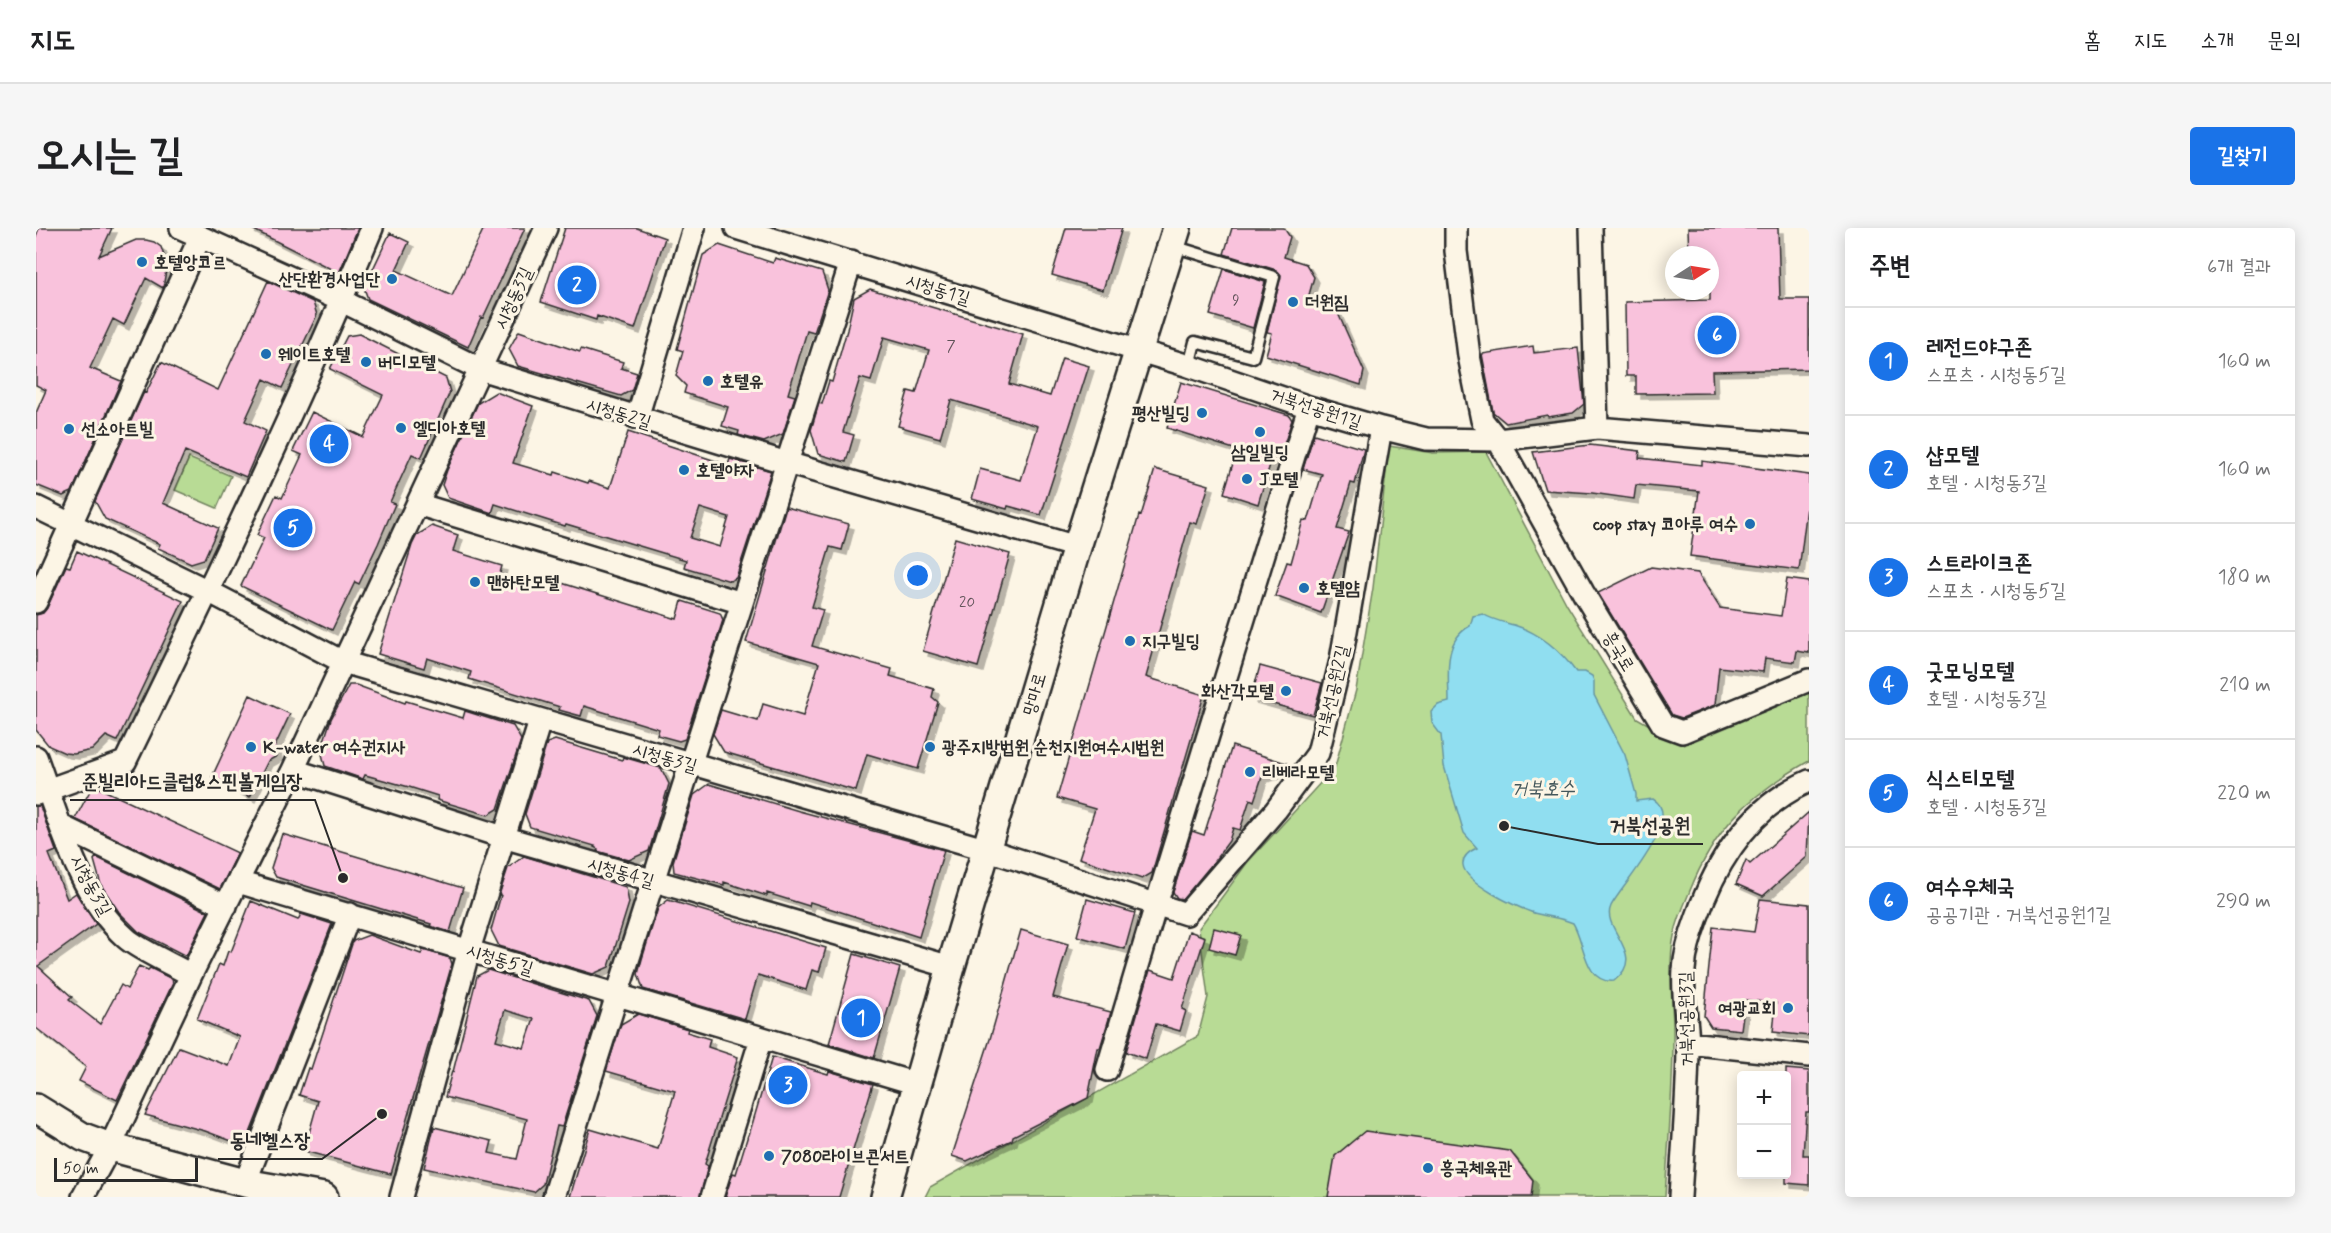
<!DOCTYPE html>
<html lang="ko">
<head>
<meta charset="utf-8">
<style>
	:root { --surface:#fff; --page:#f6f6f6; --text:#202124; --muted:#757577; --line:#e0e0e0; --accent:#1a73e8 }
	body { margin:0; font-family:Mynerve,"Poor Story",sans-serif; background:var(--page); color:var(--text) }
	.controls { position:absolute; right:18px; bottom:18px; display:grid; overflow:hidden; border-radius:6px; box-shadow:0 3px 15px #0003 }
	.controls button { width:54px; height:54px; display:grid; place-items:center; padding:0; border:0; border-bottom:2px solid var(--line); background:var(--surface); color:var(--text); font:30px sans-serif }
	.compass { position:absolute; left:1629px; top:18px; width:54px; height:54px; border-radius:50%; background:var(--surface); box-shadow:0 3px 15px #0003; rotate:78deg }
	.scale { position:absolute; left:18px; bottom:15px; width:144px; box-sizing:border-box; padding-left:6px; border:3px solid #2b2b2b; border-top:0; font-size:16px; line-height:21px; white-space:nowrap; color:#2b2b2b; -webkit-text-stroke:4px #fcf5e5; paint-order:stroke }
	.you { position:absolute; left:882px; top:348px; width:21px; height:21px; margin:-15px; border:4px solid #fff; border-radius:50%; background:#1a73e8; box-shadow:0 0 0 9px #1a73e833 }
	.badge { display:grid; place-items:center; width:39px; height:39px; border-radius:50%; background:var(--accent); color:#fff; font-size:20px; font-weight:700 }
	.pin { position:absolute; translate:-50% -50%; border:3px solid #fff; box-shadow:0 2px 6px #0006 }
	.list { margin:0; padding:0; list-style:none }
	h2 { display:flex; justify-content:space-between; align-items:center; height:78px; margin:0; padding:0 24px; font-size:26px }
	h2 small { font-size:20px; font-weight:400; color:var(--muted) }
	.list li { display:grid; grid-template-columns:39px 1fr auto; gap:18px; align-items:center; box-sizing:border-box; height:108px; padding:0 24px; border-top:2px solid var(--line) }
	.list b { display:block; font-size:22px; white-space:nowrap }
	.list p { margin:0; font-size:20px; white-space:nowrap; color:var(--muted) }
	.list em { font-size:20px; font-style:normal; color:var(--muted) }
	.map { position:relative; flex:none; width:1773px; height:969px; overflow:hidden; border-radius:6px }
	header { display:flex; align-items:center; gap:36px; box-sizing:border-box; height:84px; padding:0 30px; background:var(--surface); border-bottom:2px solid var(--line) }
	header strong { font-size:28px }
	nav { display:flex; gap:33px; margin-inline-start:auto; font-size:21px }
	.intro { display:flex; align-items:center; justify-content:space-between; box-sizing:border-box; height:144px; padding:0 36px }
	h1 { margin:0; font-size:42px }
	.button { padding:15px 27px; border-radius:6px; background:var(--accent); color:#fff; font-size:21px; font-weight:700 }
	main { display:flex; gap:36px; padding:0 36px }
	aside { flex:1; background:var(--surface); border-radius:6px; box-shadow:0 3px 15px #0003 }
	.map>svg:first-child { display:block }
</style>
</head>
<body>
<header>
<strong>지도</strong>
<nav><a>홈</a><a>지도</a><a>소개</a><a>문의</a></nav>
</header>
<div class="intro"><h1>오시는 길</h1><a class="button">길찾기</a></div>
<main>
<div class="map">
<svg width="1773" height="969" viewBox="0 0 1773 969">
	<defs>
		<filter id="shadow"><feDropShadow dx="5" dy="5" stdDeviation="0" flood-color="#0004"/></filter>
	</defs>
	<rect width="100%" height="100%" fill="#fcf5e5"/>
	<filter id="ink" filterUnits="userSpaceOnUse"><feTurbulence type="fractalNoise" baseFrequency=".0167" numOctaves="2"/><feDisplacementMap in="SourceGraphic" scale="12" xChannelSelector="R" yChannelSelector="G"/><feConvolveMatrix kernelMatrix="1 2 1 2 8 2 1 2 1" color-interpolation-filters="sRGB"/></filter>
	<g filter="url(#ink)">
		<path fill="#b8db95" stroke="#728360" stroke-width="1.5" d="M 1353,218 L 1397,225 L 1450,224 L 1531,377 L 1601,490 L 1648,517 L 1773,465 L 1773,533 C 1712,568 1679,599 1653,665 C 1647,679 1641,694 1638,708 C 1631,743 1638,778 1637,813 C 1637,865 1632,917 1629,969 L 889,969 L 894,959 L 1162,808 L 1172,769 L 1163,700 L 1211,635 L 1299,539 L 1320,462 L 1337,360 Z
			M 153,230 L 195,248 L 181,280 L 139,262 Z"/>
		<path fill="#90def0" stroke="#6896a1" stroke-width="1.5" d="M 1447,386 C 1456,392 1467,394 1478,397 C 1504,405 1524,422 1540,444 L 1549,444 L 1556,448 L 1558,453 L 1558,467 L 1589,527 L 1600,566 L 1600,573 L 1617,571 C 1650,590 1585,658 1575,678 C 1564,702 1613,726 1578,753 C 1548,756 1549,714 1537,695 C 1524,689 1509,689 1495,684 C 1479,678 1429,655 1427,637 C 1426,628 1434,623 1441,620 L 1428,605 L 1408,538 L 1405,507 L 1396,495 L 1395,484 L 1402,477 L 1413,474 C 1413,448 1406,413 1434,398 L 1437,388 Z"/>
		<path fill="#f9c2dc" stroke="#2b2b2b" stroke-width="1.5" fill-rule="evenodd" filter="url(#shadow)" d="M 3,0 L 76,0 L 63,28 L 100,12 L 110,12 L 118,14 L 125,19 L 131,37 L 127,60 L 110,50 L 88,97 L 77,91 L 54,140 L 85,153 L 36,264 L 27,268 L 0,257 L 0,185 L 10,162 L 0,157 L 0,8 Z
			M 214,0 L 322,0 L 303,45 Z
			M 448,0 L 489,0 L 447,90 L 445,89 L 432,119 L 332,71 L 328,60 L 354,5 L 373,14 L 360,42 L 416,68 Z
			M 529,0 L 601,0 L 629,10 L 599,101 L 561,88 L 560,92 L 505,74 Z
			M 1030,0 L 1086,0 L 1067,62 L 1016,47 Z
			M 1196,0 L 1248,0 L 1254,9 L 1248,29 L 1270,36 L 1278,49 L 1271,74 L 1301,83 L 1328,143 L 1325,157 L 1230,127 L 1236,105 L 1231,104 L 1245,47 L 1240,42 L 1188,26 Z
			M 1652,0 L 1742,0 L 1744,71 L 1773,71 L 1773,141 L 1676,143 L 1677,165 L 1600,166 L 1600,148 L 1590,148 L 1589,74 L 1674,72 L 1674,27 L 1653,27 Z
			M 683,17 L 737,35 L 739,30 L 786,44 L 792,62 L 778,105 L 771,103 L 752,166 L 759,168 L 747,206 L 728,214 L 702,207 L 703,203 L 686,198 L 692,179 L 648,165 L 650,158 L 640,148 L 647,123 L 641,121 L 667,27 Z
			M 1188,41 L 1229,54 L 1217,100 L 1174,87 Z
			M 232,53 L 277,74 L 281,87 L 246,160 L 228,151 L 209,193 L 230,203 L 210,249 L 149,223 L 127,275 L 182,300 L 168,331 L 155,335 L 122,320 L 124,316 L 69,291 L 59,273 L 108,164 L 110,165 L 125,134 L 182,162 Z
			M 834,61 L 987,106 L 973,156 L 1014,168 L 1026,130 L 1053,138 L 1005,287 L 972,278 L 971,281 L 936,271 L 944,241 L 985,252 L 1002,198 L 915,172 L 904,210 L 862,198 L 872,163 L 880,165 L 893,122 L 848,109 L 835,153 L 824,150 L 807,204 L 818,207 L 810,234 L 782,226 L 775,202 L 783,175 L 786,176 L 793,153 L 796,154 L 811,102 L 818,70 Z
			M 483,103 L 544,124 L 545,121 L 587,134 L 585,140 L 601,145 L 596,162 L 585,168 L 482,138 L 473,121 Z
			M 323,106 L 410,150 L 414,164 L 385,230 L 376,226 L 354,274 L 359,276 L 342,316 L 323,356 L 319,354 L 296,402 L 205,358 L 228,310 L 221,307 L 240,267 L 246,270 L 266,227 L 257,223 L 276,184 L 327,209 L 347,167 L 294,141 L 311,108 Z
			M 1497,118 L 1498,125 L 1542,120 L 1548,176 L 1537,185 L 1512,189 L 1511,187 L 1470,195 L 1457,184 L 1446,126 Z
			M 1145,154 L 1253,187 L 1256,192 L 1244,229 L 1237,227 L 1222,276 L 1188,265 L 1201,222 L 1131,200 Z
			M 460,164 L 497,178 L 477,235 L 518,247 L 519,244 L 552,255 L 553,253 L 574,260 L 592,204 L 692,237 L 694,231 L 735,243 L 700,350 L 694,353 L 648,339 L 650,332 L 530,296 L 529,298 L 459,276 L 456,285 L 412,270 L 406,257 L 411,242 L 442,175 ZM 664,280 L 693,289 L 684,319 L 654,310 Z
			M 1278,206 L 1328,221 L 1319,256 L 1315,255 L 1301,301 L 1313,304 L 1285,385 L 1239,368 L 1251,334 L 1255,335 L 1267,292 L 1272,293 L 1286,246 L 1267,241 Z
			M 1554,217 L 1604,223 L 1603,230 L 1666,237 L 1666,233 L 1773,247 L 1773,264 L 1763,342 L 1654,328 L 1663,263 L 1600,257 L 1598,271 L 1556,265 L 1509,262 L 1497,224 Z
			M 1119,241 L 1173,257 L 1161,296 L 1154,294 L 1110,449 L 1168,467 L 1116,645 L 1106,651 L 1043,630 L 1059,581 L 1021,570 L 1103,287 L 1105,288 Z
			M 750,279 L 813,296 L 806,322 L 794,319 L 776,379 L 787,382 L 776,418 L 856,441 L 854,448 L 898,461 L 896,469 L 902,474 L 882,541 L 831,526 L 820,563 L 688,524 L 677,506 L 685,482 L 722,493 L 727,476 L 767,488 L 783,435 L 710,414 Z
			M 396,298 L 422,307 L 417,323 L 466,338 L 463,349 L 512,364 L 516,352 L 641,391 L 646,373 L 684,385 L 687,392 L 649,511 L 643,513 L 621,507 L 623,501 L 548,478 L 545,488 L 523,482 L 524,479 L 433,451 L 435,444 L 391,430 L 388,440 L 342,426 L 376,317 L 381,307 Z
			M 919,310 L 974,326 L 942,439 L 887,423 Z
			M 41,323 L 147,373 L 81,513 L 70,508 L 56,522 L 38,526 L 29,525 L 13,518 L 0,502 L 0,387 L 7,385 L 11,380 L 30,338 L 34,339 Z
			M 1615,339 L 1662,345 L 1684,380 L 1745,388 L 1751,351 L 1773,354 L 1773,425 L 1761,423 L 1759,434 L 1729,430 L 1727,444 L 1683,439 L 1679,477 L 1646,490 L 1636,487 L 1562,365 Z
			M 1224,438 L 1286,455 L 1277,487 L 1215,470 Z
			M 313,457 L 320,457 L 369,475 L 370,473 L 427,490 L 429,483 L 477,498 L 485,512 L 462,581 L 452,587 L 401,572 L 402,568 L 373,559 L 329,547 L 327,551 L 289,538 L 285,522 L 295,491 Z
			M 214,467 L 254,486 L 240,516 L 241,528 L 232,533 L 214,569 L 176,549 Z
			M 519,512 L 586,532 L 587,529 L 625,540 L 633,556 L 613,623 L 593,632 L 561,623 L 562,621 L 558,619 L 559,618 L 494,599 L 489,586 L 511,515 Z
			M 1196,518 L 1253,536 L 1238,546 L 1226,549 L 1218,573 L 1214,571 L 1204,602 L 1197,600 L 1193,613 L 1176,636 L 1147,671 L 1141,670 L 1137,664 L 1156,603 L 1168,607 Z
			M 673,556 L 763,583 L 908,622 L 883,709 L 774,674 L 773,678 L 731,665 L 731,668 L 688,654 L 688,657 L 638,644 L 637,634 L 658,567 Z
			M 61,559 L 202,625 L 184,661 L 39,591 L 55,561 Z
			M 0,578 L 4,578 L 20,623 L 13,626 L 31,671 L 40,665 L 60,696 L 2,738 L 36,769 L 33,772 L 64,796 L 85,757 L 91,761 L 103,738 L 112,742 L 114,740 L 136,751 L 137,755 L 81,872 L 43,853 L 50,839 L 0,800 Z
			M 1773,584 L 1771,629 L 1727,668 L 1700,656 L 1710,632 L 1714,636 Z
			M 246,606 L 427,660 L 414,704 L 394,698 L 395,696 L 240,649 L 235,640 Z
			M 488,628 L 590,659 L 593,675 L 573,739 L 557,746 L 463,718 L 455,702 L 465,667 L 463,667 L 472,640 Z
			M 60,629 L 172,684 L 150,728 L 103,704 L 83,684 L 65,657 L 58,632 Z
			M 1051,671 L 1099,685 L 1089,721 L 1041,708 Z
			M 1724,671 L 1773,676 L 1773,808 L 1737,804 L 1740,775 L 1709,772 L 1705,802 L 1675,799 L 1668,788 L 1677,699 L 1718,704 Z
			M 632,672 L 790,720 L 783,744 L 776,742 L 770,762 L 722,747 L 709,791 L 607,761 L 602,746 L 606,731 L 622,680 Z
			M 215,673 L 262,692 L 265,686 L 296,696 L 209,918 L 169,903 L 109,887 L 143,819 L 193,838 L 204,809 L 161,791 L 183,736 L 187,738 L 192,723 L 195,724 Z
			M 1178,700 L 1205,707 L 1199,727 L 1173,720 Z
			M 985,702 L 1032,716 L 1017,769 L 1075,784 L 1064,820 L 1062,820 L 1052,870 L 977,908 L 976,912 L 931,933 L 916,928 L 954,811 Z
			M 1153,703 L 1169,709 L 1146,781 L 1150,783 L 1144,803 L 1120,796 L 1110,831 L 1090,824 L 1114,742 L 1138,750 Z
			M 333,707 L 385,726 L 387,722 L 414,730 L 416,736 L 355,946 L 268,923 L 282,873 L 263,867 L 272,840 L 275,841 L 317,713 Z
			M 818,726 L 864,740 L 838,830 L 793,816 Z
			M 452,742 L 553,773 L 561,788 L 526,899 L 521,898 L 507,956 L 498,964 L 388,940 L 398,899 L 456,913 L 453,925 L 481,931 L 491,891 L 409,869 L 416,843 L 417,844 L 441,748 ZM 469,782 L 498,791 L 488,820 L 460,812 Z
			M 602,786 L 652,801 L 651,804 L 674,811 L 672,819 L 702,829 L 669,936 L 672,938 L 664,969 L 534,969 L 554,901 L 622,921 L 639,863 L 570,843 L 585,796 Z
			M 736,829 L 792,846 L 793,843 L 837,856 L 803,969 L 689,969 L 697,945 L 700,946 L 712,907 L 713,907 Z
			M 1750,841 L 1773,843 L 1773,884 L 1770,884 L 1767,927 L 1773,927 L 1773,957 L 1750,955 Z
			M 1329,903 L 1474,923 L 1497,952 L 1495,969 L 1292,969 L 1299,928 Z"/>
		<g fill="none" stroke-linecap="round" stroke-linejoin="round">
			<g stroke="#2b2b2b" stroke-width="15">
				<path id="service" d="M 1137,18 L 1238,49 L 1217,129 L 1159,114 L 1153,138"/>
			</g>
			<g stroke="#2b2b2b" stroke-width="26">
				<path id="minor" d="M 145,0 L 306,73 L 444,141 L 751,235 L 1041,319
					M 700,0 L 1153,138 L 1273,179 L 1345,200 L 1390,211 L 1462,212 L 1561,200 L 1773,218
					M 1420,0 L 1420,23 L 1433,128 L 1446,192 L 1462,212 L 1548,366 L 1627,497 L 1646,504 L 1773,452
					M 1555,0 L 1561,200
					M 601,190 L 658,0
					M 381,276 L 706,375
					M 0,279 L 172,363 L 307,434 L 952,622 L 1150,686 L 1240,582 L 1282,525 L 1305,432 L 1345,200
					M 0,374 L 164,9
					M 0,529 C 22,588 42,668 90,710 C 103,722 138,737 155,747
					M 257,542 L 467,609 L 915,739
					M 0,566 L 89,534 C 175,358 260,181 336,0
					M 25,598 L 190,678
					M 202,654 L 881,856
					M 1652,815 L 1773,828
					M 1071,842 L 1120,677 L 1273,179
					M 209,955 L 314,686
					M 47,969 L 74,919 L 155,747 L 257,542 L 510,0
					M 365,969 L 433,722 L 504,493
					M 518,969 C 614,657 716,346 815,34
					M 676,969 L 725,810
					M 1644,969 C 1647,918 1652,866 1652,815 C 1651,791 1646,766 1648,742 C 1649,725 1655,705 1661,689 C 1681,632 1715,579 1773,553"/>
			</g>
			<g stroke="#2b2b2b" stroke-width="32">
				<path id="tertiary" d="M 0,880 L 47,909 L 74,919 L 209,955 L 288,969
					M 849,969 L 915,739 L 1041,319 L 1141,0"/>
			</g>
			<use href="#service" stroke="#fcf5e5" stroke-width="10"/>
			<use href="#minor" stroke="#fcf5e5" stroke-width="21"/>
			<use href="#tertiary" stroke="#fcf5e5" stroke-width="27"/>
		</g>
	</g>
	<g fill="#1f6fb2" stroke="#fcf5e5" stroke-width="2">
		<circle cx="106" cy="34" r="6"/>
		<circle cx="356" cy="51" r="6"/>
		<circle cx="1257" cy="74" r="6"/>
		<circle cx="230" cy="126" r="6"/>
		<circle cx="330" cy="134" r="6"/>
		<circle cx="672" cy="153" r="6"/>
		<circle cx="1166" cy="185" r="6"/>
		<circle cx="365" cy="200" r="6"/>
		<circle cx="33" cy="201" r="6"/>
		<circle cx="1224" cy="204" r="6"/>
		<circle cx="648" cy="242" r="6"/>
		<circle cx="1211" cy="251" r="6"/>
		<circle cx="1714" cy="296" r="6"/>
		<circle cx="439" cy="354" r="6"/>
		<circle cx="1268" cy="360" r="6"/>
		<circle cx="1094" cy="413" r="6"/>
		<circle cx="1250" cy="463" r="6"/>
		<circle cx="215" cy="519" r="6"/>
		<circle cx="894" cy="519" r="6"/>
		<circle cx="1214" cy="544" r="6"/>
		<circle cx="1752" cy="780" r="6"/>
		<circle cx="733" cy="928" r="6"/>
		<circle cx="1392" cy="940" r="6"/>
	</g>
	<g text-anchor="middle" stroke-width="6" stroke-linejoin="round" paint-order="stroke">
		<g font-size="15" fill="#5e5157">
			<text x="1200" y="77">9</text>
			<text x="915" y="123">7</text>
			<text x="931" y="379">20</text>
		</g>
		<g font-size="18" font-weight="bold" fill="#2b2b2b" stroke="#fcf5e5" text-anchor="start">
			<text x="118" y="40">호텔앙코르</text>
			<text x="344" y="57" text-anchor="end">산단환경사업단</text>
			<text x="1269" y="80">더원짐</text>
			<text x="242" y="132">웨이트호텔</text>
			<text x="342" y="140">버디모텔</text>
			<text x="684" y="159">호텔유</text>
			<text x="1154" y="191" text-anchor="end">평산빌딩</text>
			<text x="377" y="206">엘디아호텔</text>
			<text x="45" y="207">선소아트빌</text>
			<text x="1224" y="230" text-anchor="middle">삼일빌딩</text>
			<text x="660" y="248">호텔야자</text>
			<text x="1223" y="257">J모텔</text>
			<text x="1702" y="302" text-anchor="end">coop stay 코아루 여수</text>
			<text x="451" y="360">맨하탄모텔</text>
			<text x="1280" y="366">호텔얌</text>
			<text x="1106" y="419">지구빌딩</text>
			<text x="1238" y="469" text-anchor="end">화산각모텔</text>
			<text x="227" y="525">K-water 여수권지사</text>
			<text x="906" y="525">광주지방법원 순천지원여수시법원</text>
			<text x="1226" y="550">리베라모텔</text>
			<text x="1740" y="786" text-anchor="end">여광교회</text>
			<text x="745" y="934">7080라이브콘서트</text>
			<text x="1404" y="946">흥국체육관</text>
		</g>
		<g font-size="18" fill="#2b2b2b" stroke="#fcf5e5">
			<text transform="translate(902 61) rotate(17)" y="6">시청동1길</text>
			<text transform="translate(477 70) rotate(-65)" y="6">시청동3길</text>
			<text transform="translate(1280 180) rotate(18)" y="6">거북선공원1길</text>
			<text transform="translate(583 185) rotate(17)" y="6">시청동2길</text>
			<text transform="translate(1583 423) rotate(59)" y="6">흥국로</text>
			<text transform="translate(1296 464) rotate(-77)" y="6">거북선공원2길</text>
			<text transform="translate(998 466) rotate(-74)" y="6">망마로</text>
			<text transform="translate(629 529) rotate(16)" y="6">시청동3길</text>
			<text transform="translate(585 644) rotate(16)" y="6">시청동4길</text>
			<text transform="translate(55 657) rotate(61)" y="6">시청동3길</text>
			<text transform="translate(464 731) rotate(17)" y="6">시청동5길</text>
			<text transform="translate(1650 791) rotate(-91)" y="6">거북선공원3길</text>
		</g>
		<g font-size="20" font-style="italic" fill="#44585c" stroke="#fcf5e5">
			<text x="1507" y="567">거북호수</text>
		</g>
	</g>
	<path fill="none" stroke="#2b2b2b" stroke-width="2" d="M307 650L279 572H34M1468 598L1562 616H1667M346 886L286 931H182"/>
	<g fill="#2b2b2b" stroke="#fcf5e5" stroke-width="2">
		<circle cx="307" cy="650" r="6"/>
		<circle cx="1468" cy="598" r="6"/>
		<circle cx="346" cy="886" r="6"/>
	</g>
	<g font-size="20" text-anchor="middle" font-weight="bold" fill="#2b2b2b" stroke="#fcf5e5" stroke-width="6" stroke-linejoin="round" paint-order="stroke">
		<text x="156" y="560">준빌리아드클럽&amp;스핀볼게임장</text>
		<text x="1614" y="604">거북선공원</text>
		<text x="234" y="919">동네헬스장</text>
	</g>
</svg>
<div class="controls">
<button>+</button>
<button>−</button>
</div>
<svg class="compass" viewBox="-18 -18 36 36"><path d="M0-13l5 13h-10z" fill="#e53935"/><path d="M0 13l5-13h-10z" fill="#757577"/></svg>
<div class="scale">50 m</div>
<div class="you"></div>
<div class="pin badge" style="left:825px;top:790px">1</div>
<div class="pin badge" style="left:541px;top:57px">2</div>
<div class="pin badge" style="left:752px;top:857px">3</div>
<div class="pin badge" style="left:293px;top:216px">4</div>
<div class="pin badge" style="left:257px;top:300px">5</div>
<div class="pin badge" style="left:1681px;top:107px">6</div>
</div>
<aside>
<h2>주변<small>6개 결과</small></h2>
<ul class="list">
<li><span class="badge">1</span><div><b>레전드야구존</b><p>스포츠 · 시청동5길</p></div><em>160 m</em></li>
<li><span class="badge">2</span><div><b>샵모텔</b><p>호텔 · 시청동3길</p></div><em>160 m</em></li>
<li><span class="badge">3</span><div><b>스트라이크존</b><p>스포츠 · 시청동5길</p></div><em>180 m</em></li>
<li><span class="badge">4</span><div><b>굿모닝모텔</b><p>호텔 · 시청동3길</p></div><em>210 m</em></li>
<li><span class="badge">5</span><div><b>식스티모텔</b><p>호텔 · 시청동3길</p></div><em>220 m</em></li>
<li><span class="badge">6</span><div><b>여수우체국</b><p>공공기관 · 거북선공원1길</p></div><em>290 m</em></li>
</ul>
</aside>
</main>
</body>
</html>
